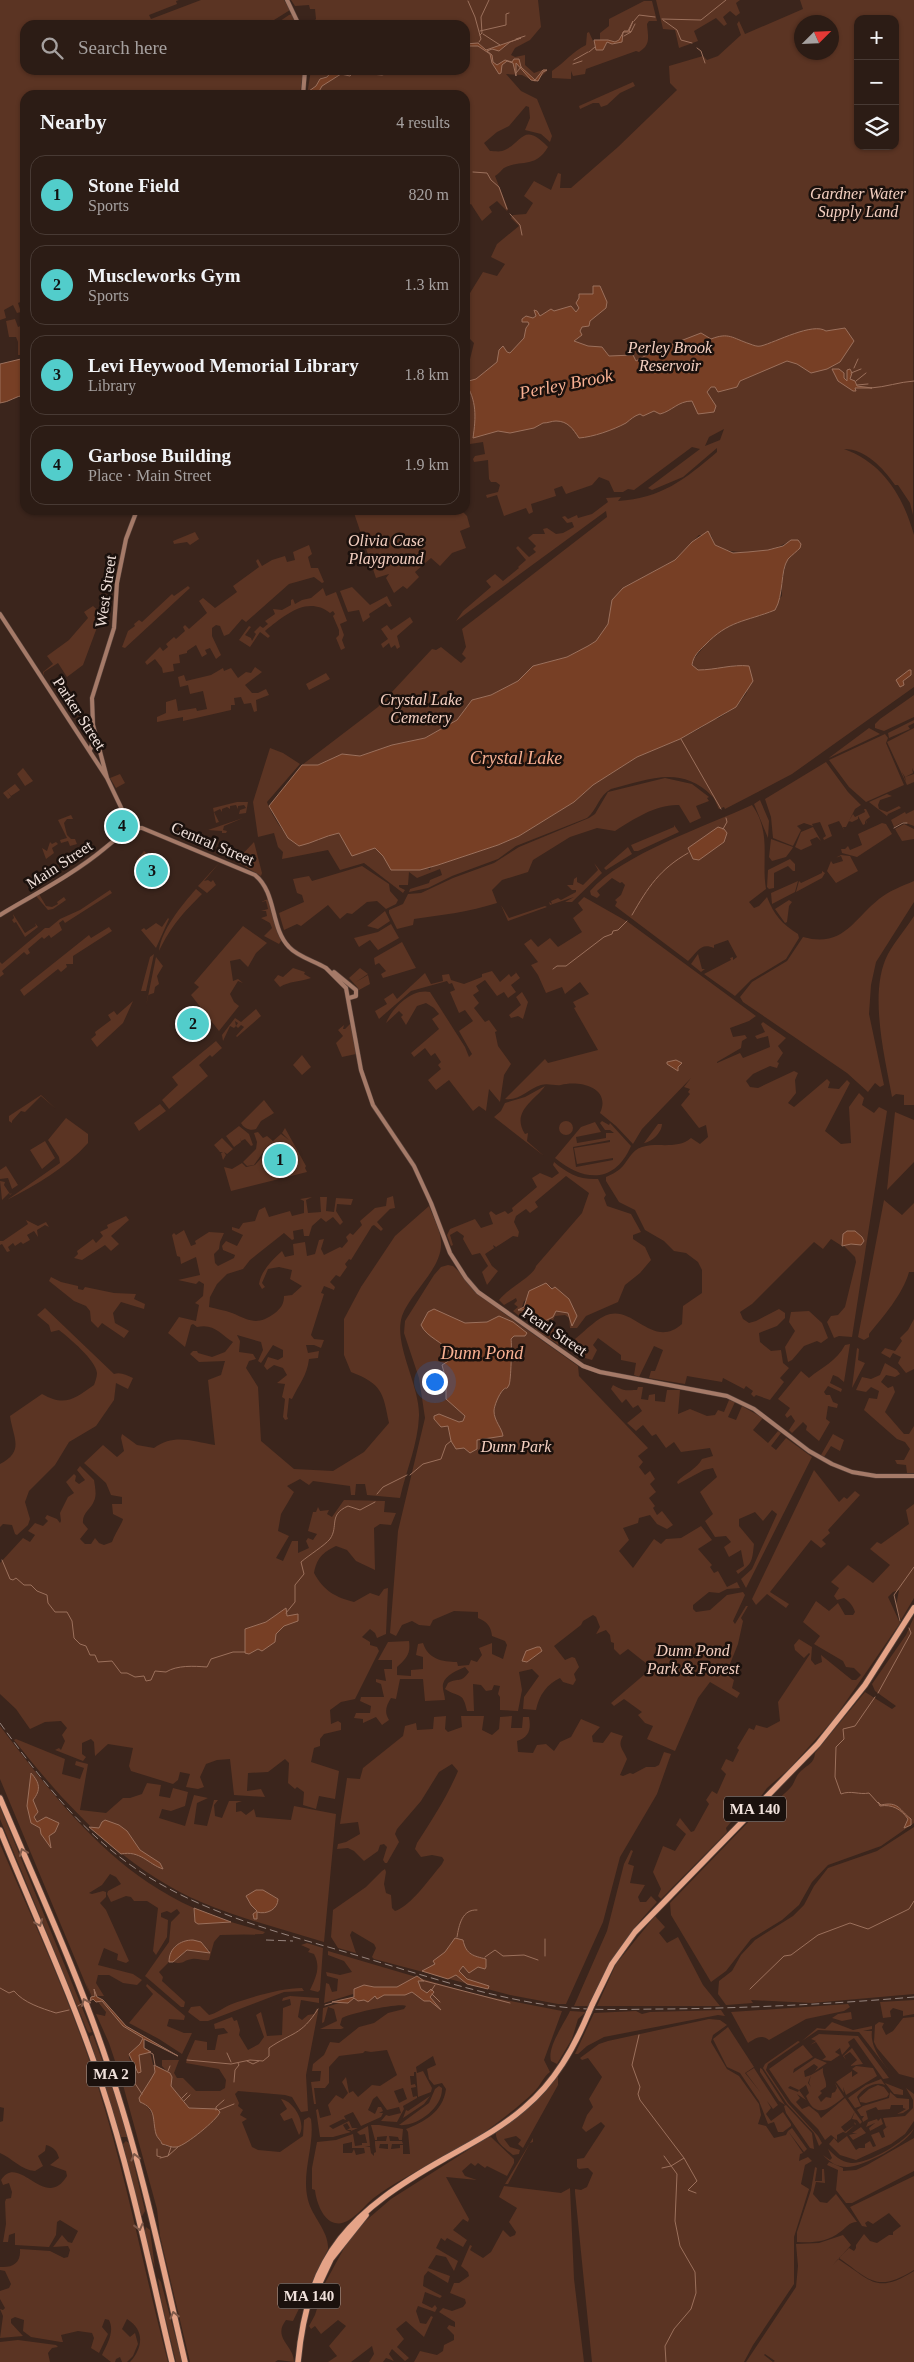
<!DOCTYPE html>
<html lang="en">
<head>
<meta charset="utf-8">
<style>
	:root { --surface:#2c1c15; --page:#34251e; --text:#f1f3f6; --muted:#a6a1a0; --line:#483a34; --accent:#52cdcb }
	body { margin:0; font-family:"Times New Roman",serif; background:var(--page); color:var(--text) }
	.controls { position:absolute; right:15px; top:15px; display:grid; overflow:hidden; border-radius:10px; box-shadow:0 1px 4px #0004 }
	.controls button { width:45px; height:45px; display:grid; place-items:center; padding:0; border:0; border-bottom:1px solid var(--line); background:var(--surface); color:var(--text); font:25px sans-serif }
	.compass { position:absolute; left:794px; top:15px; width:45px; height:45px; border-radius:50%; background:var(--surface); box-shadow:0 1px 4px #0004; rotate:66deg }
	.you { position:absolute; left:434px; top:1381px; width:18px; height:18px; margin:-12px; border:4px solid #fff; border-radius:50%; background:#1a73e8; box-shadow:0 0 0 8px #1a73e833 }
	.badge { display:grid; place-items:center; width:32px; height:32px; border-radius:50%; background:var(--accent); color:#111; font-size:16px; font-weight:700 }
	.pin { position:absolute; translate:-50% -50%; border:2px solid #fff; box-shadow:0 1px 5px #0006 }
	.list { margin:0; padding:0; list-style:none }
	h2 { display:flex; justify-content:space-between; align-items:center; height:65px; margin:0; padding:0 20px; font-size:21px }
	h2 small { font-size:16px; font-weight:400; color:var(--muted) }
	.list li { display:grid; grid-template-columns:32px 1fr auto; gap:15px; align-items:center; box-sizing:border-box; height:80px; margin:0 10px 10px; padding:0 10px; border:1px solid var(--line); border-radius:15px }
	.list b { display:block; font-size:19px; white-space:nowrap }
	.list p { margin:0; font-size:16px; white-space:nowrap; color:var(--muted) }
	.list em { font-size:16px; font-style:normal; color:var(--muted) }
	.icon { flex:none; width:28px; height:28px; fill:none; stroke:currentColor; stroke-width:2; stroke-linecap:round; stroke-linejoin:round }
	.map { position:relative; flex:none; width:914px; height:2362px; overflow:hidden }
	.search { position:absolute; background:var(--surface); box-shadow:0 1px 4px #0004; left:20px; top:20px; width:450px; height:55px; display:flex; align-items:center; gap:12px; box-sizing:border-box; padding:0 18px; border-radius:15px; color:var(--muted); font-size:19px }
	.panel { position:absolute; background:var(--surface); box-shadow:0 1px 4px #0004; left:20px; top:90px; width:450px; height:425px; border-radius:15px }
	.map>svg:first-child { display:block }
</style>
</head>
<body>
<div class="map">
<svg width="914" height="2362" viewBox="0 0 914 2362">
	<rect width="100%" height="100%" fill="#3b251c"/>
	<path fill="#5b3423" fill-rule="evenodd" d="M 0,0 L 179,0 L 176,1 L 177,4 L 149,15 L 151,19 L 201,0 L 284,0 L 290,10 L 266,25 L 25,25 L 25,70 L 303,70 L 300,95 L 25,95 L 25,300 L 18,303 L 21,312 L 17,313 L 13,305 L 4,310 L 6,318 L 0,320 Z
		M 291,0 L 538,0 L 541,27 L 530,40 L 515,48 L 511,55 L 515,57 L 525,55 L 525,65 L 534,73 L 545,69 L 547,71 L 535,82 L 522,75 L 506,74 L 521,91 L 537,99 L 552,136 L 550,142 L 541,134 L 525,130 L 530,118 L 529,107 L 526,106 L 509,126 L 497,132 L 484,143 L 490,151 C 493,151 499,152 502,151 C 523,144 522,120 548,147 C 535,169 521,159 504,168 C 502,169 499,174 495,176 L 508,209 L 507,211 L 497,201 L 489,207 L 492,212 L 482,221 L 471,204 L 465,207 L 465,95 L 307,95 L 311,70 L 465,70 L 465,25 L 311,25 L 316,19 L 315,9 L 310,9 L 309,5 L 295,6 Z
		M 656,0 L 740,0 L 736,3 L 740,13 L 736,16 L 730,11 L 723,17 L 727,24 L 724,26 L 716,18 L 694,31 L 698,41 L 679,48 L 675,30 L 663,29 Z
		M 800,0 L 914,0 L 913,515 L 910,503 L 898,485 L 895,485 C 883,468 866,449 844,449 C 883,463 903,496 914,535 L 914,687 L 792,774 L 725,809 L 724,807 L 719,809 C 717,805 715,799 712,796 C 681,764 647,780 611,789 C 599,795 597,810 587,818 L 516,846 L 498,859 L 452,876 L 428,888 L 409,892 L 410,889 L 429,883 L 430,880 L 442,875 L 440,869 L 417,878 L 409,872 L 408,885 L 399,885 L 399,887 L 405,890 L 403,893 L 364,863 L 340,870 L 328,850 L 282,859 L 283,852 L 278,847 L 274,833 L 258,837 L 253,802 L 270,748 L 283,753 L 300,764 L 267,802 C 272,816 286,838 299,846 L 329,834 L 339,833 L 345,844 L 369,849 L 375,848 L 383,856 L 391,870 L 428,868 L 430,870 L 431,867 L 498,845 L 519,836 L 574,802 L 593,785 L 637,757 L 680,739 L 701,728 L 712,720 L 719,718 L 736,707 L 746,694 L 752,676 L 750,672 L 736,665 C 724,668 707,674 694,669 L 692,661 L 713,636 L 729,625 L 746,618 L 763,615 L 782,596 L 782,582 L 791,540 C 773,553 734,557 715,545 L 711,535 L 699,535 L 675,560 L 623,588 L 612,601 L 608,624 L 596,641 L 588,646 L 567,657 L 533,666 L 518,681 L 491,695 L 472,700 L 457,720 L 425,738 L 392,745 L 360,756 L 342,754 L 318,765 L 302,765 L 378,707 L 432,649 L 436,650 L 441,647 L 461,663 L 466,658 L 462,654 L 466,647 L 462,629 L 607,517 L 606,511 L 456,621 L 463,611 L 491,587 L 486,581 L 495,574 L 503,581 L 519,568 L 518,567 L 526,560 L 516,548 L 518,546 L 529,557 L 536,552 L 533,549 L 536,546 L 528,538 L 533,534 L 545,534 L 543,529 L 547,528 L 556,534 L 563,533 L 574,527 L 572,522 L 567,523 L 562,517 L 565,516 L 568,519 L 577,515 L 578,518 L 592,514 L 608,502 L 606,498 L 621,497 L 618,501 C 662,498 684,480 717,452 L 717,448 L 683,477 L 652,490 L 648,488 L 700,449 L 692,447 L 634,490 L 628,489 L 623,492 L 614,492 L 609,481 L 599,477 L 592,485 L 566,494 L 562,486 L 554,489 L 556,496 L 531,504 L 533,512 L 529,514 L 526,508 L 504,516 L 497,495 L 487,498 L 486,495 L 498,492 L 500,485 L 496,482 L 491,482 L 489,479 L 488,460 L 474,462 L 473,459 L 475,456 L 485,454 L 483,442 L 470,444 L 470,440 L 465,443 L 465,365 L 469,363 L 474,343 L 470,339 L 465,341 L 465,318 L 467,316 L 470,293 L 483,272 L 497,276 L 505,264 L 491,257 L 497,244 L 519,226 L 511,218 L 513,215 L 526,214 L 533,203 L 524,196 L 534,181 L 551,190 L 558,173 L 561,174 L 560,188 L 571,188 L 618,147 L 677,90 L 670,83 L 669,66 L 703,56 L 707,60 L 718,56 L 741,35 L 737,24 L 739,21 L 745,34 L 803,9 ZM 858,19 L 895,19 L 895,146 L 858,146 ZM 802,22 L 832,22 L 832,52 L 802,52 ZM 724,429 L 720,440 L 705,446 L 709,437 Z
		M 644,1 L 652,1 L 657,21 L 649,21 L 647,24 C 648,37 651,45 639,52 L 636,51 L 586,69 L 585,74 L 573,76 L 571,71 L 571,79 L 552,78 L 552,71 C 565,62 572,52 586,45 L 587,33 L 589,32 L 593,41 L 600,40 L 600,33 L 609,26 L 609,19 Z
		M 292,14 L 297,25 L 274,25 L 289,15 Z
		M 633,82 L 635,86 L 620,93 L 607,105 L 601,107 L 599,103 L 593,103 L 580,109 L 579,106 Z
		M 25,315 L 25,355 L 18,355 L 18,342 L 16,337 L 9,337 L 6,321 L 15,319 L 18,327 L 23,325 L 21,317 Z
		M 353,510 L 461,510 L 467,516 L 470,527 L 460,531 L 466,548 L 452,553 L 440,566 L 431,558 L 415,572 L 419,577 L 407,589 L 403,586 L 394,593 L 386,578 L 389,574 L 376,578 Z
		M 195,532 L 199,539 L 190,545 L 187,542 L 174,544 L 173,541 Z
		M 309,545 L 312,554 L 308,557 L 311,568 L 318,568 L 324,582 L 322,583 L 314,577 L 289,584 L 246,622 L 242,619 L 229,634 L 224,636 L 220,626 L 216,625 L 212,628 L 212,636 L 221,655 L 216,659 L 210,648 L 205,650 L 207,654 L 202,657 L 196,645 L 187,651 L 187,653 L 179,655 L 180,663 L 173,664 L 174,671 L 163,673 L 162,668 L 155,659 L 147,665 L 145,662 L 160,647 L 163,651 L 168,647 L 166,644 L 174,637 L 176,639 L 185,631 L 183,627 L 185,625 L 189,629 L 207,613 L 199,601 L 203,598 L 215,608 L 237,592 L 233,586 L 259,567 L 256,561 L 258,559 L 262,566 L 272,560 L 285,556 L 287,562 L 295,560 L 293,552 Z
		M 188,586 L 190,588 L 125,648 L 122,647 L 128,631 L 135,626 L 134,624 L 139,620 L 142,622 L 172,594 L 174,596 Z
		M 352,587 L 370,605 L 387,596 L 392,606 L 389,607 L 386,603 L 369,614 L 370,617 L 363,622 L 359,610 L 348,612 L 340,591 Z
		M 323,588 L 326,596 L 336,592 L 347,621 L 340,624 L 344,635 L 342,640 L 345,648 L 341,650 L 336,638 L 339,635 L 339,630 L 333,616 L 335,614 L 333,611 L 330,613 C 307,595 284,616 265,631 L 270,636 L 268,638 L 260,632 L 250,647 L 239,640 L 249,626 L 251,627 L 245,635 L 251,638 L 252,641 L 256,634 L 254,632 L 260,626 L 263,628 L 268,624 L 265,621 L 275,614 L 273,609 L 282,610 L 291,605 L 291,600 L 293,599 L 295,604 L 302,600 L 311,598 Z
		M 93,606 L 102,614 L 83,665 L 67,677 L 58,663 L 44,672 L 44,676 L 43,672 L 53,664 L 47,656 L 69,640 L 88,618 L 84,612 Z
		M 410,617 L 413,622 L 397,636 L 400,647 L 397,649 L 395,645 L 391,648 L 389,643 L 383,648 L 381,644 L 388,639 L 381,629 L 387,625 L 391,630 Z
		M 255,667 L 262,672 L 245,685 L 252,693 L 258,693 L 266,689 L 269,695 L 256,700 L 257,711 L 254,712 L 251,703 L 244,704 L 241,697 L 234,698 L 235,705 L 231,705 L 231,710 L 183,721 L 183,717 L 157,722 L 157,717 L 166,713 L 166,702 L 176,699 L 178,711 L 196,708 L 197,711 L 207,709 L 203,691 L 190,694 L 188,685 L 180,687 L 178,677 L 184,675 L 186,681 L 211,675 L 223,668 L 224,671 L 231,668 L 238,678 L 246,672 L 251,673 Z
		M 326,673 L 330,679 L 309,690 L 306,684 Z
		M 914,695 L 914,717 L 884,731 L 875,728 L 875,724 L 880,719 Z
		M 914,720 L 914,723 L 908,726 L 910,729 L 889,738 L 888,733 Z
		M 869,728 L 880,734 L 829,758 L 830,757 Z
		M 914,728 L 914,772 L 912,768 L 913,773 L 905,777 L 902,772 L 906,782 L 905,777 L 914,774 L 914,782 L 907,785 L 887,742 Z
		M 885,734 L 888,738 L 886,743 L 904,785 L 866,802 L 849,787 L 829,760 Z
		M 826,762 L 848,792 L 861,805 L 855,809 L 846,827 L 843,827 L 844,830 L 839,821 L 828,825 L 832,836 L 824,840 L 823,838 L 826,836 L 820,822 L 812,824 L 813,826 L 804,823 L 797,826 L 801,830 L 793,846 L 773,838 L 771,817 L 765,799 Z
		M 23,768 L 33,781 L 25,786 L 17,774 Z
		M 120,774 L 125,783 L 116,788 L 110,778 Z
		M 665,778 L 692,784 L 709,797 L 707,798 L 709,801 L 696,806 L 701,818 L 690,823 L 679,805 C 656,804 634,819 615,831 L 597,828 L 570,837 L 533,860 L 528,872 L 502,880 L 492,890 L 497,903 C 469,912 442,915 414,919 L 413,925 L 397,929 L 389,913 L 389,910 L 403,904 L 408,894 L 421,893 L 453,878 L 494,863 L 519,847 L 589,818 L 595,814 L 608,792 Z
		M 15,784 L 20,790 L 11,796 L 7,791 L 11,797 L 8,799 L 3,793 Z
		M 887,794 L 892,796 L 880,800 L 878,805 L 879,809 L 887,812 L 899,806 L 901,808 L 888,814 L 887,816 L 869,802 Z
		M 760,800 L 769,821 L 768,838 L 754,804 Z
		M 237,802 L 248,802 L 246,813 L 239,814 L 240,810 L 246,808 L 244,805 L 238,806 L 238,809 L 236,805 L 230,806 L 230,809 L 227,807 L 222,809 L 222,812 L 220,809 L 214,812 L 219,822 L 216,823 L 213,808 Z
		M 752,805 C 772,833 761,859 766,889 L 749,902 L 754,908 L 759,906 L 767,897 C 774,915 782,924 798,934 L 799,938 L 786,959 L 751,980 L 735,996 L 704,974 L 731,960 L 730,958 L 733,957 L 733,960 L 737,957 L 728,940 L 714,945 L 714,948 C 700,942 697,953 688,961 L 615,906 L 617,902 L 615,900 L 621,895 L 625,885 L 622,882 L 620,883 L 612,878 L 597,891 L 600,895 L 597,898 L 591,895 L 590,891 C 622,854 707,826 752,805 Z
		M 864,809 L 866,809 L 870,817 L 866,820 L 867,824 L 865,820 L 865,824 L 863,825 L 858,816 L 858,819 L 852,822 L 849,821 L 853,814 L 855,817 L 865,812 Z
		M 914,810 L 914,826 L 903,822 L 894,827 L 891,820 L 905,812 L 906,814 Z
		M 71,815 L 73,819 L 67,819 L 64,823 L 67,835 L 71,839 L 75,839 L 77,844 L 70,846 L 68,841 L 61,843 L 60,840 L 67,838 L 58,820 Z
		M 243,818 L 224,826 L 223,830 L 227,831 L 226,833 L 222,833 L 222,831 L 208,830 Z
		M 882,823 L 886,824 L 892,834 L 857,857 L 842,853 L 841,849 L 845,849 L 848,846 L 850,850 L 862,845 L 858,834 Z
		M 904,824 L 914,829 L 914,839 L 902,841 L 895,829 Z
		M 674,825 L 679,832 L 638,851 L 634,851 L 631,845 L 674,827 Z
		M 813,827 L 821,841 L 817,837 L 810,840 L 812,845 L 801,850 L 795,847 L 801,832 Z
		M 771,839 L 793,847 L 792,849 L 786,857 L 772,861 L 769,857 Z
		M 50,842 L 52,844 L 56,842 L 58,844 L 52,848 L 54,853 L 46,859 L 42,848 L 47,851 Z
		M 254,842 L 262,873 L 261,876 L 236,861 Z
		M 628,847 L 632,854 L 606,870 L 604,868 Z
		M 144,851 L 152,858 L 148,863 L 144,860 L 145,864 L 140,866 L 137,861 L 135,862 Z
		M 841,855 L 850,856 L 858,871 L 836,883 L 827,871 L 831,861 L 833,864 L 843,861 L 841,856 L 835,858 Z
		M 790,859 L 795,864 L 795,871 L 793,871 L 788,866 L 774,873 L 774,888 L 769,889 L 767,887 L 768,870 Z
		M 220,862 L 204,881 L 208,880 L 211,882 L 213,880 L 216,885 L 207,893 L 198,886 Z
		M 594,863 L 602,873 L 572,902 L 565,902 L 574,897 L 550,905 L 549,902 L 552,904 L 551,901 L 558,898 L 561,900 L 576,892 L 576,890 L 572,890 L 567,885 L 573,885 L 574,879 L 577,877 L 577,882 L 583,885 L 598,870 Z
		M 362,866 L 389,884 L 390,891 L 398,900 L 396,904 L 386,909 L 377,901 L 367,902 L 352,914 L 347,913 L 340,919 L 328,905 L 301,926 L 297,924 L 284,930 L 279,913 L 304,902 L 302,895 L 297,893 L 293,879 L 309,876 L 312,881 Z
		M 822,871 L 825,873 L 822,878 L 796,892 L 799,881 L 801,883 L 822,873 Z
		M 798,881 L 795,892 L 772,904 L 771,893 Z
		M 914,881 L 914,902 L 876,962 L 871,985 L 869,1014 L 884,1085 L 880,1087 L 875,1083 L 868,1092 L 847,1073 L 743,1002 L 740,997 L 752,982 L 787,961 L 803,937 C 843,948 853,920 879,899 C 889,891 902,886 914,881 Z
		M 196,889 L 202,894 C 183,913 171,926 159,951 C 161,930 182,905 196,889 Z
		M 110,890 L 112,893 L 65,923 L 63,920 L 59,923 L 62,930 L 51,938 L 49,935 L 44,939 L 42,937 L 28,949 L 30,953 L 27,955 L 24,952 L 2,971 L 4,974 L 0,977 L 0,962 L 2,964 L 45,928 L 49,928 L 60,919 L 80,910 Z
		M 39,894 L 46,906 L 52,907 L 58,904 L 57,902 L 64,897 L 66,900 L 53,909 L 48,910 L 36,896 Z
		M 584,897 L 628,922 L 756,1016 L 749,1021 L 730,1028 L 733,1037 L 745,1035 L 747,1038 L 742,1041 L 741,1048 L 717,1062 L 717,1063 L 740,1053 L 743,1058 L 770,1047 L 768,1036 L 757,1039 L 755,1036 L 765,1032 L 761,1024 L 763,1022 L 786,1038 L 778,1046 L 783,1053 L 777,1062 L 779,1063 L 777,1068 L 770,1066 L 753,1074 L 746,1081 L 750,1087 L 758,1088 L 794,1071 L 798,1073 L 795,1080 L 796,1093 L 788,1103 L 794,1107 L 827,1079 L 830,1082 L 828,1088 L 839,1089 L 847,1080 L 850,1083 L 825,1131 L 841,1144 L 851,1143 L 849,1107 L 859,1093 L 864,1098 L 862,1105 L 874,1113 L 879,1107 L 887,1111 L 852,1337 L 839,1336 L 834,1338 L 827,1322 L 831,1316 L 838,1315 L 845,1307 L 856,1262 L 855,1257 L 844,1246 L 851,1244 L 842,1241 L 842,1246 L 831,1239 L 823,1249 L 814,1242 L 752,1304 L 740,1312 L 743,1319 L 749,1323 L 756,1321 L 779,1309 L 785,1313 L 785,1318 L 777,1326 L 759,1333 L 760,1342 L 771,1351 L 781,1350 L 783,1363 L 789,1368 L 780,1378 L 784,1382 L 770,1400 L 756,1395 L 754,1397 L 751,1394 L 753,1391 L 746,1386 L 744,1389 L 723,1378 L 722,1382 L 687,1376 L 685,1384 L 649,1378 L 651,1371 L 655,1371 L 663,1350 L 654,1346 L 639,1377 L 634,1375 L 636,1363 L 621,1360 L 621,1355 L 598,1338 L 593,1345 L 597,1350 L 592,1360 L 585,1358 L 575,1339 C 585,1331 598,1317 610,1314 C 635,1308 654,1349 682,1324 L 683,1306 L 702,1293 L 702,1270 L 698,1262 L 686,1253 L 674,1251 L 664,1241 L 645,1230 L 635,1210 L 619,1202 L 606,1181 L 606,1177 C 611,1175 616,1172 620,1169 C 628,1162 631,1150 642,1147 C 658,1142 677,1150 691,1138 L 700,1144 L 708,1137 L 706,1125 L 699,1128 L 681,1105 L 690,1094 L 688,1092 L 690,1089 L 684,1087 L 691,1078 L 642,1129 L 633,1144 L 616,1126 L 600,1113 C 612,1087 578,1080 561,1085 C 555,1086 548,1083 541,1085 C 529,1088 520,1101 505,1099 L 545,1059 L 548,1063 L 598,1050 L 574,1008 L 576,1007 L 573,1002 L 589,994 L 580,982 L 565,994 L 562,987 L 546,993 L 538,975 L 531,965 L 538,962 L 524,944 L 531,939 L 538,947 L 550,938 L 558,947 L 582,932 L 573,918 L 583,910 L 578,903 Z
		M 268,899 L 281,941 L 279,944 L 264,936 L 272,928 L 270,923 L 261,918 L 267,916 L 266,911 L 261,911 L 268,909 L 266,901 L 261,902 Z
		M 789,900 L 792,902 L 789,906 L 787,922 L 785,923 L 775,909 Z
		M 501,905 L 509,918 L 545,906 L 547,907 L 508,921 Z
		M 385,911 L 390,921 L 378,929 L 367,926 Z
		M 13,914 L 25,933 L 36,926 L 35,923 L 38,927 L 25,937 L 16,922 L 14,923 L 12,920 L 14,918 Z
		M 914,916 L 914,1105 L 904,1105 L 904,1095 L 896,1094 L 892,1097 C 885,1057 868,992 888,954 C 895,941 906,929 914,916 Z
		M 168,918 L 169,919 L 156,948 L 141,930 L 144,928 L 146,930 L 156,923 L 162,927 Z
		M 391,924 L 399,938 L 378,950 L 370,940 L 359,947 L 354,938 L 378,932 Z
		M 243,926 L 267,943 L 256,953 L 248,967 L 240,959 L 230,961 L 233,981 L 238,979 L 243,983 L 238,981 L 230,994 L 234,1002 L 239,1006 L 219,1031 L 191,995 L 199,987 L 194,983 Z
		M 109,927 L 112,931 L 73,956 L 73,964 L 66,964 L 67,967 L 61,972 L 58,969 L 24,996 L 20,990 L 89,935 L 91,938 Z
		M 402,942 L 416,968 L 383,978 L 381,974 L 386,971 L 379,963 L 375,965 L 374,958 Z
		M 154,954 L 146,991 L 141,991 L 150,957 Z
		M 698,954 L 702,969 L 705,969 L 701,972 L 691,964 Z
		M 156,957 L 163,966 L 157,976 L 159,984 L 155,987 L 154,993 L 148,995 L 146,1006 Z
		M 293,968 L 305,972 L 304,974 L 311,978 C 300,982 289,981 280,987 L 274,980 L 278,975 L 283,977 Z
		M 360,968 L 368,974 L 356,982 L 368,975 L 370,984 L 359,990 L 348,983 L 350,982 L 359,989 L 349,978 Z
		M 492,971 L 500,982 L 509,974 L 511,977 L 516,973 L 515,971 L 520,978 L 511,985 L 516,992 L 508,998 L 504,992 L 497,996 L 485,980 L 476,986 L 479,991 L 473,995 L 479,1003 L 474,1008 L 485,1022 L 489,1020 L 497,1031 L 495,1032 L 498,1046 L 511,1064 L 504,1075 L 500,1102 L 489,1089 L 486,1111 L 479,1106 L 473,1111 L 449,1080 L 436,1090 L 428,1080 L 441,1069 L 438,1065 L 441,1062 L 435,1053 L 431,1056 L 425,1048 L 414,1057 L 411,1053 L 439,1029 L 432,1019 L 439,1014 L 434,1008 L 426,1003 L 417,1006 L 406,1025 L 401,1017 L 403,1015 L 399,1011 L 386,1023 C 392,1008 412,988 430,992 L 465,1047 L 469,1057 L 472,1054 L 459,1031 L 473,1021 L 465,1010 L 459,1013 L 450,992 L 455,990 L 452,983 L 449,984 L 447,981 L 411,991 L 379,1019 L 375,1011 L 387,1004 L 384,999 L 393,993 L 397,999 L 425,973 L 431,984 L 443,981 L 442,975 L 449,974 L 451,980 L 464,984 L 482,977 L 482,974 Z
		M 522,992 L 528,1002 L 523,1019 L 518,1016 L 511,1018 L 509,1015 L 521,1005 L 516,997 Z
		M 133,1001 L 123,1023 L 97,1047 L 91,1039 L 96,1035 L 95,1032 L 111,1020 L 108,1015 L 114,1011 L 117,1015 Z
		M 256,1009 L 261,1016 L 237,1037 L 236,1036 L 244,1027 L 241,1025 L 238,1028 L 236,1026 L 238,1023 L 235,1021 L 236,1026 L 234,1028 L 230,1026 L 223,1041 L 222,1035 L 235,1018 L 241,1022 Z
		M 351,1023 L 356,1054 L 342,1057 L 336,1043 L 343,1036 L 338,1030 L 344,1025 L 343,1029 L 345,1029 Z
		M 216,1041 L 222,1048 L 212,1057 L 210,1055 L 199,1065 L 208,1076 L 169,1109 L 162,1100 L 178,1085 L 172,1077 Z
		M 302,1055 L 311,1067 L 302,1075 L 293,1065 Z
		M 545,1086 C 537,1099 510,1111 525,1134 L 528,1133 L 527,1141 L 544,1156 L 494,1117 L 501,1111 L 505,1103 L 525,1097 Z
		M 41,1095 L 56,1109 L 41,1096 L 25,1112 L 21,1111 L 12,1121 L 12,1123 L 9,1121 L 9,1116 Z
		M 264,1100 L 274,1113 L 261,1121 L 256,1129 C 251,1131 244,1129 241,1123 Z
		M 160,1104 L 166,1111 L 139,1131 L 134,1123 Z
		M 895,1112 L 914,1120 L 914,1162 L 887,1190 Z
		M 66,1118 L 88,1134 L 88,1143 C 66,1168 36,1185 7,1200 L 60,1163 L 59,1157 L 48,1140 Z
		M 602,1121 L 609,1125 L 610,1123 L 631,1146 C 614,1185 583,1181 555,1158 L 581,1127 L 595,1122 L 601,1132 L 576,1137 L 577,1143 L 606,1138 L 606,1133 L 614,1133 L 610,1130 L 605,1130 L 600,1123 ZM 610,1140 L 610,1142 L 574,1148 L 577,1164 L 613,1158 L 613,1160 L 576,1167 L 573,1147 Z
		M559 1128a7 7 0 1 1 14 0a7 7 0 1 1-14 0Z
		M 658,1124 L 662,1124 C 662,1132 652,1142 644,1143 Z
		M 239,1126 L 249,1134 L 253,1145 L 251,1146 L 245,1139 L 241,1141 L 240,1138 L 241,1142 L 234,1147 L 226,1136 Z
		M 285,1128 L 306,1166 L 305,1168 L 307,1172 L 231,1191 L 224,1167 L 232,1169 L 242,1163 L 246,1167 L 255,1165 L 263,1156 L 265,1156 L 264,1151 L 254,1165 L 247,1166 L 243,1162 L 256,1149 L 257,1142 L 254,1133 L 258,1132 L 263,1138 L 267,1136 L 273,1141 L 281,1134 L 289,1140 L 282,1133 Z
		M 222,1138 L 233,1149 L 227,1154 L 224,1152 L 226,1155 L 223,1160 L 221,1153 L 223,1152 L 220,1152 L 214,1145 Z
		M 45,1141 L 55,1158 L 42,1169 L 30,1150 Z
		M 554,1162 C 568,1174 580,1180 598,1179 L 606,1195 L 604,1198 L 607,1206 L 631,1214 L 641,1232 L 633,1235 L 633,1239 L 645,1247 L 651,1260 L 640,1273 L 625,1285 L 618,1302 L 586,1316 L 577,1328 L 570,1328 L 569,1318 L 565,1315 L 555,1316 L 550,1327 L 557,1330 L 558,1339 L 560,1342 L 558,1345 C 551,1337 539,1337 534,1327 L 537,1322 L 540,1324 L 553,1317 L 556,1311 L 568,1313 L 571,1319 L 575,1319 L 577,1316 C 572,1304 564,1294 555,1287 L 552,1289 L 550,1286 L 524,1301 L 521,1310 L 525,1311 L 523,1316 L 528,1319 L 523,1319 L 513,1311 L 518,1307 L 514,1304 L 517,1301 L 516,1298 L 504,1305 L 499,1300 C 508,1288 534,1276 536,1266 L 582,1213 L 589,1193 L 566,1176 L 535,1202 L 538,1207 L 530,1213 L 526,1209 L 516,1216 L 514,1222 L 519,1232 L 518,1237 L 513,1236 L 496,1247 L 493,1245 L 494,1248 L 485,1254 L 492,1266 L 498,1271 L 487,1285 L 482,1272 L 488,1266 L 480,1253 L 472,1255 L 463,1239 L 464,1236 L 457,1231 L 450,1235 L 453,1245 L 451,1246 L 447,1235 L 450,1229 L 475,1219 L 481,1228 L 493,1224 L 489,1213 L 491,1211 L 496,1215 L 505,1211 L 508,1214 L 513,1211 L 512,1208 L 537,1187 L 532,1178 L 540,1173 L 552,1178 L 559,1173 L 553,1165 Z
		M 6,1166 L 18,1185 L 12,1189 L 8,1178 L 0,1179 L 0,1170 Z
		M 0,1181 L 5,1182 L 4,1185 L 10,1194 L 12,1193 L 10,1195 L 9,1193 L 2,1200 Z
		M 393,1196 L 395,1208 L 390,1209 L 377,1222 L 383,1229 L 381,1231 L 374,1225 L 372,1226 L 351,1260 L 349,1259 L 345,1264 L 347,1267 L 340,1277 L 336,1275 L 330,1282 L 335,1287 L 334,1290 L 324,1286 L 321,1293 L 324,1294 L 311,1335 L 314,1339 L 324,1340 L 321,1348 L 314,1345 L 306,1345 L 308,1353 L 319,1351 L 318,1358 L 309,1359 C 307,1376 299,1384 292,1399 L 289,1398 L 287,1416 L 288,1419 L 285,1420 L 283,1417 L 285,1399 L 282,1397 L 285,1384 L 277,1383 L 287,1375 L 283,1368 L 274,1365 L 267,1370 L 264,1366 L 268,1357 L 278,1360 L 283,1357 L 283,1350 L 273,1345 L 261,1363 L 258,1361 L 263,1350 L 261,1342 L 237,1335 L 240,1341 L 239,1352 L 253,1354 L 256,1359 L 249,1361 L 246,1368 L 258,1387 L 261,1441 L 294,1469 L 333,1471 L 364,1452 L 389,1423 C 383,1392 382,1384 351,1372 L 344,1355 L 344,1319 L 361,1287 L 395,1236 L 429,1206 C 433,1217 441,1231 441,1242 C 443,1268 410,1293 402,1316 C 393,1345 420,1385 419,1416 C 418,1444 406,1471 400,1498 L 367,1495 L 365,1484 L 356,1484 L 355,1495 L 351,1495 L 350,1486 L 313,1481 L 309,1485 L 300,1479 L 287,1486 L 294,1492 L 281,1514 L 278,1531 L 289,1536 L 276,1558 L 283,1561 L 292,1541 L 298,1541 L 298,1553 L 309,1548 L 306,1541 L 308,1538 L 313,1540 L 317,1534 L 308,1531 L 313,1512 L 316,1512 L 318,1507 L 320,1511 L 329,1510 L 327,1514 L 332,1517 L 344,1500 L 385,1501 L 384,1512 L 396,1513 L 391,1525 L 380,1524 L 374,1528 L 375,1570 L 356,1561 L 347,1550 L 336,1546 C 322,1553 317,1558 314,1573 C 324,1591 335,1597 354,1602 L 370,1593 L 379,1596 L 384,1589 L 388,1588 L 386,1634 L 377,1638 L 375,1633 L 370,1629 L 362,1637 L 370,1642 L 370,1645 L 377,1647 L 379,1651 L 355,1699 L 341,1702 L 330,1710 L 331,1724 L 338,1721 L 341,1723 L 341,1730 L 324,1734 L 320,1739 L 320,1746 L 314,1748 L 311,1762 L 339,1771 L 335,1799 L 319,1796 L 316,1809 L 303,1805 L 304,1792 L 297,1787 L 295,1789 L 288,1783 L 289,1763 L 285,1759 L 268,1772 L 248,1773 L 247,1791 L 261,1789 L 265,1797 L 234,1795 L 230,1759 L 217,1760 L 206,1764 L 200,1777 L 204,1787 L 198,1789 L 186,1787 L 190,1774 L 180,1772 L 178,1780 L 173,1784 L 131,1771 L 129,1766 L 133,1748 L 108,1744 L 95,1756 L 94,1742 L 91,1739 L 82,1743 L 82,1754 L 86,1757 L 83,1761 L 55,1750 L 59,1748 L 61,1750 L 65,1741 L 62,1735 L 67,1728 L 61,1721 L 45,1722 L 30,1729 L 16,1709 L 0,1694 L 0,1563 L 23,1538 L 30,1542 L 35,1535 L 28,1531 L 35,1523 L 43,1526 L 48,1521 L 45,1518 L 47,1515 L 57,1519 L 60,1523 L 61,1521 L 60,1513 L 68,1497 L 74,1493 L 66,1482 L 74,1474 L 76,1476 L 75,1481 L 79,1484 L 85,1480 L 77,1470 L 80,1466 L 94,1480 C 95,1487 97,1495 94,1501 C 91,1509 82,1513 83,1523 L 88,1529 L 80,1539 L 85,1544 L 91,1544 L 95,1538 L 99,1543 L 104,1545 L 112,1542 C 115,1533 122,1524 123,1519 L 113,1514 L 112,1504 L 122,1504 L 122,1497 L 111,1495 L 106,1483 L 84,1463 L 103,1445 L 117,1457 L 124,1451 L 121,1438 L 122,1434 L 137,1445 L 154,1448 C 175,1433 193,1442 215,1445 L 208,1380 L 221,1375 L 225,1361 L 199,1362 L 190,1354 L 193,1351 L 197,1351 L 198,1353 L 212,1357 L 225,1352 L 233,1342 C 220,1334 214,1323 197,1327 L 193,1324 L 191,1325 L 185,1347 L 168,1333 L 179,1317 L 196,1321 L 199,1305 L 195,1303 L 203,1296 L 204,1284 L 199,1281 L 196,1284 L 178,1280 L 200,1275 L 196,1257 L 181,1264 L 180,1257 L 177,1256 L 172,1235 L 174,1233 L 176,1235 L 184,1230 L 191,1246 L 196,1244 L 195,1241 L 209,1232 L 224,1233 L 220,1242 L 219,1249 L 214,1254 L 215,1263 L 218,1266 L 234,1258 L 235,1255 L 223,1250 L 222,1246 L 226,1241 L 237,1246 L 243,1235 L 232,1230 L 232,1227 L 239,1229 L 243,1223 L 255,1221 L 259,1210 L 265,1207 L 269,1217 L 290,1211 L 292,1216 L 304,1213 L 304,1201 L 300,1199 L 312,1197 L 306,1200 L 308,1213 L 321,1212 L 320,1197 L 327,1197 L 326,1211 L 334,1212 L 336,1198 L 353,1199 L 351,1205 L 337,1204 L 336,1211 L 343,1222 L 340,1225 L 333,1217 L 326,1222 L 321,1218 L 312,1226 L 309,1236 L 304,1236 L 303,1229 L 293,1231 L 294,1239 L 292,1240 L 284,1233 L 250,1260 L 243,1269 L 227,1274 L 217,1284 L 210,1297 L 209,1307 C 216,1309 224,1310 232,1313 C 251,1321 257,1326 275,1313 C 281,1308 284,1304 284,1296 L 292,1295 L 302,1286 L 290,1279 L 292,1270 L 279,1267 L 268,1269 L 262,1283 L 265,1287 L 262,1289 L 259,1284 C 261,1271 272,1260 282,1251 L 285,1257 L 294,1255 L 293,1244 L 305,1242 L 307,1256 L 315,1254 L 319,1240 L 324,1239 L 321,1249 L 324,1255 L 340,1247 L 342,1248 L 348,1241 L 346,1237 L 350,1233 L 353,1235 L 362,1225 L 360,1221 L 375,1208 L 386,1206 L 387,1198 Z
		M 884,1200 L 902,1215 L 914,1203 L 914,1272 L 909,1272 C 903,1294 883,1317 869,1334 L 869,1337 L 864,1340 L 858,1337 Z
		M 126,1216 L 129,1220 L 111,1236 L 119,1244 L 111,1251 L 105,1245 L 82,1260 L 74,1258 L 78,1254 L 77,1251 L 93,1239 L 96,1243 L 103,1236 L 100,1232 L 108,1228 L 107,1225 Z
		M 26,1220 L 38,1226 L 46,1222 L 49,1227 L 45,1225 L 37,1230 L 38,1237 L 34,1231 L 27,1235 L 30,1240 L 23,1244 L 21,1242 L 15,1246 L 13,1243 L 8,1247 L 10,1251 L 7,1252 L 2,1244 L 0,1245 L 0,1241 L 3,1241 L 28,1224 Z
		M 448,1265 L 453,1266 L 502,1312 L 578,1366 L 579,1376 L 648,1448 L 638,1456 L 643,1462 L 639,1467 L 645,1475 L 650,1471 L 655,1479 L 650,1484 L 656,1492 L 649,1498 L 655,1506 L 653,1508 L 657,1515 L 662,1511 L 673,1525 L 667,1529 L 657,1524 L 650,1515 L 639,1518 L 638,1523 L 623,1528 L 629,1540 L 619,1551 L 633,1568 L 654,1539 L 661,1544 L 666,1539 L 681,1538 L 701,1526 L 712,1540 L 698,1549 L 712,1565 L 710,1567 L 714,1573 L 718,1571 L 727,1587 L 737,1582 L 740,1588 L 727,1589 L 719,1593 L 709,1592 L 693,1605 L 693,1609 L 696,1612 L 710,1610 L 727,1595 L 743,1592 L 745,1595 L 733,1621 L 735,1624 L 746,1606 L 748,1606 L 741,1618 L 743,1621 L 738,1644 L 726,1674 L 734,1680 L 732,1688 L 740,1693 L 737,1698 L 710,1682 L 698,1698 L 675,1751 L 647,1739 L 653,1726 L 645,1723 L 638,1715 L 642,1712 L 624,1699 L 614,1706 L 611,1703 L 652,1668 L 628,1649 L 620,1655 L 614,1649 L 614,1643 L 611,1642 L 610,1635 L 606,1630 L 596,1634 L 600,1627 L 596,1617 L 593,1615 L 583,1621 L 581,1625 L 554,1646 L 565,1660 L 572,1657 L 575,1658 L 579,1667 L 574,1674 L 576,1680 L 573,1685 L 563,1682 L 560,1678 C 547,1684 539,1695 536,1710 L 523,1709 L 524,1697 L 539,1676 L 532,1669 L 519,1672 L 522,1690 L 518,1711 L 500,1710 L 500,1697 L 498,1694 L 500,1686 L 494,1685 L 492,1690 L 486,1691 L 481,1685 L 473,1684 L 474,1711 L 467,1711 C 463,1691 459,1698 445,1689 L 448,1683 C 459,1677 460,1684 469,1672 L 465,1667 C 458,1670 445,1675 443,1684 C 442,1689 445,1695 445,1700 L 425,1701 L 423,1679 L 400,1679 L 396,1699 L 391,1698 C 386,1706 384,1712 389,1720 L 382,1725 L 376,1717 L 363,1723 L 363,1719 L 354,1718 L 356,1713 L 370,1713 L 371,1706 L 360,1701 L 361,1697 L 384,1697 L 381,1684 L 376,1682 L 376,1679 L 386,1681 L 384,1669 L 392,1669 L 392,1660 L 378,1660 L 388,1642 L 409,1641 C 411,1654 406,1659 397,1667 L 397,1675 L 411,1676 L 411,1670 L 423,1669 L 423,1657 L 416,1655 L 418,1644 L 423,1643 C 428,1659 442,1662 457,1662 L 458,1666 L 469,1665 L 471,1660 L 477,1662 L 482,1655 L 479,1648 L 492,1643 L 492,1654 L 503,1659 L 507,1645 L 505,1641 L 492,1636 C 491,1626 487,1622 478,1618 L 478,1612 L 454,1611 L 433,1620 L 430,1626 L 419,1625 L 412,1621 L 402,1625 L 396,1636 L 390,1633 L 398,1531 L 425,1418 L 419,1378 L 404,1333 L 405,1321 L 434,1275 L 441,1267 Z
		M 51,1277 L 61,1282 L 78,1286 L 78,1289 L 83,1290 L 85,1287 L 114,1293 L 136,1294 L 134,1299 L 145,1304 L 144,1309 L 121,1302 L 113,1313 L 115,1323 L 129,1331 L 124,1338 L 102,1323 L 98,1328 L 91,1321 L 90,1311 L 86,1306 L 74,1301 L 49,1281 Z
		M 45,1308 L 114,1374 C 121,1372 126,1375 133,1378 L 128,1389 L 116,1383 L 114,1400 L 96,1426 L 69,1442 L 55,1465 L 29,1491 L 25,1502 L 30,1519 L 28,1525 L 17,1535 L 15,1534 L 12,1525 L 3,1524 L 0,1527 L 0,1464 C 25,1451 13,1438 10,1416 L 42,1394 C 65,1407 74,1399 94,1385 C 95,1382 97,1377 97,1373 C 96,1360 69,1338 59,1330 L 51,1332 L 49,1325 L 37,1315 Z
		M 809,1311 L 822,1323 L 828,1338 L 821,1343 L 817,1341 L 804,1346 L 792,1360 L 788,1362 L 785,1347 L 795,1331 L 789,1322 L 791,1312 Z
		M 914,1319 L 914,1369 L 906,1373 L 898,1363 L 901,1357 L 893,1353 L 890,1358 L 881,1353 L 885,1348 L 895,1351 L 902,1341 L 900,1338 L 908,1330 Z
		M 850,1344 L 844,1382 L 838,1377 L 833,1375 L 830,1383 L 842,1389 L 841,1392 L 828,1386 L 824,1392 L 826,1395 L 830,1395 L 833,1402 L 838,1404 L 837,1408 L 828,1406 L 826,1419 L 830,1422 L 819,1441 L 806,1430 L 807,1426 L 803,1422 L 792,1433 L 789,1430 L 795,1421 L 791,1415 L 787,1418 L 785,1415 L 790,1408 L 778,1399 L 801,1371 L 809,1378 C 822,1367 837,1361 845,1345 Z
		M 857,1348 L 859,1349 L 858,1360 L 865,1363 L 852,1388 Z
		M 885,1363 L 897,1370 L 900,1374 L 895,1377 L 886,1375 L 881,1382 L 888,1388 L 893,1386 L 895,1392 L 885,1412 L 904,1434 L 909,1434 L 914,1426 L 914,1473 L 907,1473 L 906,1465 L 897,1464 L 895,1460 L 904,1460 L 910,1449 L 905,1442 L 897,1439 L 864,1410 L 869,1398 L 877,1399 L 879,1391 L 871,1387 L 866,1392 L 856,1390 L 862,1377 L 871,1379 L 880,1375 Z
		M 613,1385 C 626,1392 624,1390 637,1390 L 638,1387 L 643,1387 L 641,1399 L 648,1400 L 649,1395 L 655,1394 L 655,1401 L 665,1402 L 667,1390 L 680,1390 L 678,1414 L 690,1409 L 707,1416 L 715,1415 L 718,1410 L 724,1412 L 729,1400 L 735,1402 L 728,1417 L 736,1420 L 742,1406 L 763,1418 L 753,1430 L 768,1443 L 778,1431 L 781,1433 L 771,1446 L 776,1450 L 786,1438 L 812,1457 L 746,1588 L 741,1579 L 752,1569 L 777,1514 L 772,1510 L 763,1521 L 755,1512 L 739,1519 L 739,1526 L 754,1544 C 752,1561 753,1563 738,1574 L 736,1571 L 744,1566 L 741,1550 L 729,1557 L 724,1547 L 731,1542 L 726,1536 L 715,1537 L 705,1521 L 713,1514 L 700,1492 L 717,1477 L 713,1468 L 704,1470 L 678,1484 L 677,1482 C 685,1473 697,1469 702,1459 L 713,1456 L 710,1448 L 681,1452 L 674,1442 L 666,1448 L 656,1434 L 652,1436 L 643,1425 L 636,1431 L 627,1423 L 642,1411 L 638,1405 L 633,1408 L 626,1399 L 622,1403 L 611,1389 Z
		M 833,1434 L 844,1440 L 840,1451 L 831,1446 L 824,1457 L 821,1455 Z
		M 814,1470 L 839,1502 L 844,1497 L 847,1499 L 855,1491 L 860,1495 L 828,1530 L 830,1533 L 822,1540 L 826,1544 L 821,1548 L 811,1540 L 770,1592 L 789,1604 L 786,1608 L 767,1594 L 756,1605 L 752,1599 Z
		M 914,1504 L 914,1598 L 901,1620 L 896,1606 L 899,1590 L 893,1592 L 888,1597 L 900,1623 L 834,1719 L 789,1769 L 767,1788 L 759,1799 L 740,1811 L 726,1828 L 727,1832 L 661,1899 L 658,1896 L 661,1889 L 653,1872 L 663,1846 L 675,1851 L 686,1834 L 676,1825 L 680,1818 L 691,1832 L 694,1831 L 709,1804 L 706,1800 L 712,1791 L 717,1794 L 726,1774 L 721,1769 L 726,1759 L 733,1762 L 739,1750 L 737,1748 L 749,1728 L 754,1730 L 756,1725 L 767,1728 L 780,1721 L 778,1702 L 810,1654 L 809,1653 L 804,1658 L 795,1650 L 794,1645 L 799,1639 L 812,1647 L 811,1660 L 815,1665 L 822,1662 L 821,1655 L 852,1680 L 856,1680 L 861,1675 L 854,1668 L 846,1667 L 843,1661 L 814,1644 L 820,1636 L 803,1622 L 816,1601 L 829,1611 L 838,1603 L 845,1615 L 853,1615 L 855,1612 C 853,1606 850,1602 844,1598 L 837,1600 L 834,1596 L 839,1588 L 831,1582 L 848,1565 L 873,1583 L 890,1565 L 870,1549 L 877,1542 L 881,1544 L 909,1524 L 906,1510 Z
		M 914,1617 L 914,1823 L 881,1846 L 828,1865 L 812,1882 L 799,1905 L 782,1920 L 751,1939 L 726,1971 L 711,1982 L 671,1915 L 670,1903 L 757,1813 C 765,1810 784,1795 791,1787 C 795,1782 796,1775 801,1771 C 808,1764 814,1764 815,1753 L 865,1692 L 892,1709 L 896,1706 L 875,1691 L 872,1684 L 906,1635 Z
		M 446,1716 L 445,1729 L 448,1732 L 462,1727 L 461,1716 L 484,1716 L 482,1730 L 492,1735 L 499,1729 L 500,1717 L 512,1716 L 511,1728 L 522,1728 L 523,1717 L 529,1717 C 531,1728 530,1737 517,1741 L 518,1752 L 533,1753 L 537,1745 L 546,1744 L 554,1751 L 560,1742 L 571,1737 L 581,1719 L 600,1727 L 592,1736 L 593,1742 L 603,1743 L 611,1732 L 623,1736 C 617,1746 623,1749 627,1759 L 620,1775 L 623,1776 L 630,1773 L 633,1774 L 646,1767 L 655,1767 L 659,1765 L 664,1752 L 671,1754 L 657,1794 L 620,1857 L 603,1922 L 566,2004 L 558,2004 L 510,1995 L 374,1959 L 372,1957 L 376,1948 L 374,1944 L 352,1931 L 350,1935 L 356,1953 L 338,1948 L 331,1937 L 333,1910 L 366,1887 L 382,1871 L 385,1869 L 386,1872 L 384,1884 L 386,1893 L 391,1895 L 392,1908 L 395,1911 C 410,1907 431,1877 442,1864 L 444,1860 L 442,1857 L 432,1855 L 421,1857 L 415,1849 L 417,1843 C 432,1820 447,1797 458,1771 L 452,1764 L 439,1772 L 421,1801 L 397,1829 L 395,1834 L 399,1842 L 387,1863 L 385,1863 L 383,1860 L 387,1847 L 384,1844 L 380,1845 L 378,1851 L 364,1861 L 354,1851 L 348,1848 L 337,1849 L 338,1844 L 346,1842 L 360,1834 L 358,1822 L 340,1824 L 347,1778 L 360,1779 L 363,1768 L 403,1736 L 405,1726 L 416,1723 L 417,1730 L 433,1729 L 434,1717 Z
		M 0,1726 C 55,1798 109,1870 194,1908 L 194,1918 L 198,1924 L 231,1922 L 265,1932 L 263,1934 L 220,1935 L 214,1942 L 209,1960 C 203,1961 198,1958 192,1959 C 183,1960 184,1965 173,1962 L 187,1950 L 201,1950 L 208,1953 L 210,1950 L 176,1945 L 169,1957 L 169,1962 L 159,1972 L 163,1977 L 162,1981 L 185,2002 L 184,2007 L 181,2007 L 145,1976 L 169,1942 L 171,1922 L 180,1913 L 177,1909 L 171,1913 L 167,1911 L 161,1913 L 161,1917 L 168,1920 L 167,1937 L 156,1955 L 153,1951 L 158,1908 L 147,1901 L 134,1901 L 131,1897 L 126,1896 L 111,1902 L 107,1894 L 108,1891 L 121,1884 L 116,1877 L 110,1874 L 102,1885 L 89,1893 L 92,1894 L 103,1891 L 106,1892 L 106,1897 L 100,1903 L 106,1910 L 129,1961 L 126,1963 L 117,1960 L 118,1954 L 104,1948 L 98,1965 L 133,1974 L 142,1980 L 137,1985 L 123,1983 L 109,1975 L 98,1975 L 96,1983 L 104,1996 L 96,1996 L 96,1993 L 92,1997 L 86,1983 L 91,1997 L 0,1779 Z
		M 16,1739 L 65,1759 L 62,1774 L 80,1779 L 84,1768 L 75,1765 L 76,1761 L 88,1764 L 80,1810 L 106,1813 L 123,1798 L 130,1798 L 142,1794 L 147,1783 L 161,1785 L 159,1796 L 170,1798 L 173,1788 L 188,1792 L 185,1806 L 171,1811 L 162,1809 L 159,1818 L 185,1826 L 194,1795 L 208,1798 L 197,1803 L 194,1824 L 207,1826 L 214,1800 L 218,1800 L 214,1805 L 215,1816 L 222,1818 L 229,1801 L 242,1801 L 236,1803 L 236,1812 L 241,1811 L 246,1815 L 254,1809 L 256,1817 L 291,1820 L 294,1806 L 336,1814 L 324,1942 C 283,1929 241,1919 201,1902 C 123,1868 66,1806 14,1740 Z
		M 0,1807 L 92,2032 L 89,2033 L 87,2030 L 0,1819 Z
		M 914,1827 L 914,1994 L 812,2003 L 751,2000 L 753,2003 L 726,2005 L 718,1994 L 719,1981 L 732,1971 L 741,1955 L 755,1940 L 793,1916 L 804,1905 L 814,1886 L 828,1868 L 877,1851 Z
		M 0,1844 C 35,1925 73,2006 99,2090 C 127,2179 144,2272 168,2362 L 130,2362 C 143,2348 145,2330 127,2319 L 122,2329 L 130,2337 L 135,2333 L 138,2344 L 133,2356 L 127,2362 L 122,2362 L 120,2357 L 116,2359 L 115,2362 L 111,2362 L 102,2355 C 107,2344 115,2332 109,2320 L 105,2319 L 102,2327 L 108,2334 L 99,2353 L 91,2348 L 94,2338 L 92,2333 L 78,2331 L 61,2335 L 63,2342 L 61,2342 L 31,2337 L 23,2331 L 24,2320 L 15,2317 L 11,2319 L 11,2323 L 23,2336 L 0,2338 L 3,2316 L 0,2309 L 3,2310 L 5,2308 L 0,2299 L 0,2291 L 9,2288 L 11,2284 L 5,2271 L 0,2270 L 0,2267 C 13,2268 21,2263 20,2249 L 50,2251 L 64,2258 L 68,2257 L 70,2250 L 68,2246 L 53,2247 L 62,2235 L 68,2242 L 72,2243 L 78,2231 L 60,2220 L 57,2222 L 56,2235 L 49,2247 L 15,2245 L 15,2233 L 9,2235 L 8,2242 L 3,2242 L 6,2224 L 5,2202 L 6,2199 L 11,2198 L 12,2192 L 9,2183 L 3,2185 L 1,2180 C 19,2152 45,2212 67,2176 L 66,2171 L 50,2165 L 59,2158 C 57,2151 54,2147 46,2145 L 45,2151 L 38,2156 L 43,2166 L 35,2171 C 21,2170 12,2158 0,2153 L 0,2122 L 3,2121 L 4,2108 L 0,2107 Z
		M 631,1850 L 633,1851 L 628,1864 L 634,1866 L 630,1883 L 645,1885 L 638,1897 L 640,1902 L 646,1902 L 651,1896 L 657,1902 C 626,1935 607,1965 589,2006 L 574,2006 L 607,1931 L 624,1864 Z
		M 655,1916 L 665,1927 L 659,1933 L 667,1943 L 678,1937 L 703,1985 L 720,2006 L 597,2006 L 616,1964 Z
		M 307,1943 L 323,1948 L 320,1990 L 318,1992 L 310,1990 C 316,1977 321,1967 314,1954 L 308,1952 L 310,1949 L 301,1945 Z
		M 328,1951 L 474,1994 L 562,2011 L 544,2060 L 550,2072 C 543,2077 541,2085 534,2092 C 522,2104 507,2115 493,2126 C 457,2154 412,2170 375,2197 C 365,2204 350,2227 335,2223 C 322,2220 316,2200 315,2190 L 312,2189 L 312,2168 L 317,2142 L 336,2140 L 353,2134 L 355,2146 L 362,2145 L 362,2143 L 367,2143 L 365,2134 L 360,2135 L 357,2132 L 368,2126 L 370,2146 L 365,2147 L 370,2147 L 371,2153 L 374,2156 L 374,2153 L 376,2152 L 375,2144 L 380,2144 L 379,2148 L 388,2149 L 388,2144 L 375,2144 L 375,2141 L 386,2141 L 387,2136 L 377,2137 L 377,2140 L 375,2140 L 371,2125 L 379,2125 L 403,2129 L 402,2140 L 399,2140 L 398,2137 L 389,2136 L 390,2141 L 402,2141 L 403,2144 L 392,2144 L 391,2149 L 400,2148 L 400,2145 L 403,2145 L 403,2154 L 410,2154 L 408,2132 L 406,2129 C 424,2122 443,2112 446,2089 L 442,2083 L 434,2085 L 429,2079 L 427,2069 L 436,2065 L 433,2056 L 416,2067 L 417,2073 L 423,2071 L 432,2088 L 431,2092 L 418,2097 L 416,2072 L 414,2072 L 414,2076 L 410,2076 L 411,2085 L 415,2084 L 416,2087 L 411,2088 L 413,2097 L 417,2096 L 417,2098 L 403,2106 L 404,2109 L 397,2122 L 381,2121 L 386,2115 L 389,2116 L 401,2113 L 399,2107 L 387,2110 L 377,2096 L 373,2099 L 368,2110 L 375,2114 L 378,2107 L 381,2107 L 383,2111 L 379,2113 L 383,2113 L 381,2117 L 361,2126 L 353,2112 L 344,2116 L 346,2120 L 343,2119 L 329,2126 L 333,2129 L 349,2121 L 352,2128 L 358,2128 L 351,2131 L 351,2130 L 347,2130 L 350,2128 L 347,2123 L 343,2125 L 346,2130 L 351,2132 L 333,2137 L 320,2137 L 316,2110 L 318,2109 L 320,2118 L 331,2115 L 328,2105 L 336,2095 L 343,2099 L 348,2093 L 342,2082 L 346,2077 L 349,2093 L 353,2091 L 358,2097 L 372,2085 L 380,2086 L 397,2075 L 387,2050 L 371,2052 L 365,2051 L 363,2053 L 339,2056 L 329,2067 L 329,2083 L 325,2088 L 314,2088 L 316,2104 L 314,2104 L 311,2082 L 320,2081 L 321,2071 L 312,2071 L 313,2064 L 324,2055 L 330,2042 L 339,2043 L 359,2027 L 374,2023 L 388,2013 L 404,2009 L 406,2006 C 402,2002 350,2013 342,2018 L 340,2025 L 344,2028 L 341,2029 L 320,2029 L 337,2021 L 334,2009 L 328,2007 L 324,2022 L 322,2023 L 323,2008 L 339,2003 L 348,2003 L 354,1998 L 353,1994 L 324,2003 L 326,1983 L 329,1984 L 332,1992 L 337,1991 L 338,1979 L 327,1976 L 326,1972 L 340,1975 L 352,1972 L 344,1961 L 328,1955 ZM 403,2088 L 407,2099 L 399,2103 L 394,2091 ZM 352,2142 L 352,2148 L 364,2148 L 365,2153 L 356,2155 L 354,2149 L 352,2153 L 343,2153 L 343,2144 Z
		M 147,1984 L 185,2016 L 184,2020 L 169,2019 L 167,2026 L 184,2033 L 192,2033 L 182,2054 L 159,2039 L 129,2023 L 153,1994 L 146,1986 Z
		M 302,1988 L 304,1991 L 284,1992 L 208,2021 L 200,2021 L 188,2012 L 191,2007 L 200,2006 L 209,2015 C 216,2014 224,2007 232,2004 C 251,1997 282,1988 302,1988 Z
		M 290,1996 L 319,1998 L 319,2003 L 301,2000 L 298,2017 L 302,2020 L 308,2015 L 314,2014 L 317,2008 L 318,2012 L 306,2075 L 308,2111 L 301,2112 L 292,2097 L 285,2095 L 238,2091 L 235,2094 L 239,2103 L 238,2106 L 243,2110 L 240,2115 L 247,2119 L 242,2122 L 252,2147 L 258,2150 L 280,2152 L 303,2136 L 304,2120 L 309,2117 L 311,2119 C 315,2146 301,2172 308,2200 C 312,2217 329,2231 328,2249 L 293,2321 L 286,2320 C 272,2338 294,2345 294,2362 L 278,2360 L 275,2362 L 190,2362 L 160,2236 L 157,2209 L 123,2085 L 109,2043 L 96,2014 L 105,2016 L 106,2012 L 98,2002 L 102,2001 L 123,2026 L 143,2038 L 140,2044 L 130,2053 L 129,2058 L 137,2072 L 141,2072 L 139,2055 L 150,2052 L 155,2072 C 149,2081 146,2090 139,2098 L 140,2102 C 164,2112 148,2149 174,2147 L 210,2109 L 189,2108 L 171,2086 L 172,2077 L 162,2066 L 162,2060 L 179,2060 L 174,2073 L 177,2078 L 183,2078 L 196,2091 L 220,2091 L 225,2088 L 226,2080 L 219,2069 L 186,2063 L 187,2058 L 195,2040 L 207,2042 L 207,2050 L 215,2050 L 218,2035 L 228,2033 L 224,2028 L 215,2029 L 214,2024 L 232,2017 L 234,2021 L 237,2020 L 240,2030 L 239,2035 L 248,2050 L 259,2044 L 264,2037 L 256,2015 L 261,2012 L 267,2036 L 282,2035 L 283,2008 L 291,2005 L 290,1999 L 282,2001 L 283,1998 Z
		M 914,2000 L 914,2014 L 903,2016 L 903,2011 L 893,2008 L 890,2011 L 891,2017 L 883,2018 L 880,2002 Z
		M 848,2004 L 850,2007 L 844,2011 L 806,2019 L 769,2040 C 761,2034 756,2038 748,2043 L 731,2012 Z
		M 721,2010 L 725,2016 L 718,2015 L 604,2037 L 587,2046 L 578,2054 L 575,2054 L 594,2013 L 636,2011 L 642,2014 L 650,2012 Z
		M 570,2011 L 586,2012 L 578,2019 L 572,2039 L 557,2064 L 551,2061 C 547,2047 564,2024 570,2011 Z
		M 851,2012 L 852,2019 L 842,2021 L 832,2018 L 838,2014 Z
		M 914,2017 L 914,2078 L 899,2074 L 877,2048 L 874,2042 L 875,2025 L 879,2022 L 884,2023 L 882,2027 L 886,2035 L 893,2031 L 903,2018 Z
		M 709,2019 L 720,2020 L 727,2025 L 713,2035 L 711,2042 L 727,2069 L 739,2076 L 759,2104 L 761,2115 L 758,2124 L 766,2126 L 774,2138 L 786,2135 L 788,2131 L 803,2153 L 800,2154 L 799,2161 L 808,2157 L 812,2161 L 805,2165 L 801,2184 L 809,2189 L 794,2237 L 794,2284 L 753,2345 L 744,2362 L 592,2362 L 575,2192 L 575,2189 L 581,2190 L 587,2187 L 593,2173 L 588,2168 L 579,2169 L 577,2167 L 577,2159 L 584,2158 L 605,2126 L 601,2122 L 586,2132 L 582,2128 L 587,2115 L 593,2107 L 589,2099 L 602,2077 L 588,2058 L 582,2060 L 580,2058 L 599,2044 L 608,2041 Z
		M 832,2022 L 853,2030 L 872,2026 L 872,2029 L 863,2031 L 872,2031 C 869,2050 889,2069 900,2085 L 859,2032 L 818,2030 L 802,2041 L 817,2028 L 825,2029 Z
		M 728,2027 L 754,2067 L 745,2073 L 761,2093 L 746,2073 L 754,2068 L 778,2105 L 773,2109 L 767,2101 L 771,2108 L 766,2114 L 771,2121 L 783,2112 L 791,2124 L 791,2126 L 783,2132 L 778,2132 L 774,2122 L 768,2124 L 759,2101 L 740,2073 L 727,2067 L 713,2039 Z
		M 819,2034 L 858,2036 L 889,2078 L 883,2079 L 854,2038 L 848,2042 L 850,2046 L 842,2055 L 840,2048 L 835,2052 L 840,2055 L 831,2061 L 822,2060 L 826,2057 L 816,2042 L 810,2045 L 816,2041 L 811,2039 Z
		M 93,2035 L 119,2107 L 127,2137 L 121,2137 L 90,2040 L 90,2036 Z
		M 798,2041 L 800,2042 L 768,2064 L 766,2070 L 788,2103 L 818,2136 L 822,2143 L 819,2146 L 814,2133 L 787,2104 L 763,2068 L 765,2064 Z
		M 803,2045 L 813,2057 L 794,2069 L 793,2073 L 815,2058 L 827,2063 L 815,2071 L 818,2067 L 814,2064 L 804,2071 L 805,2077 L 811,2075 L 808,2083 L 811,2087 L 809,2083 L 811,2075 L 823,2068 C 822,2075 827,2080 826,2087 L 820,2091 L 822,2093 L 818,2097 L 821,2102 L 826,2097 L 831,2098 L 832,2093 L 835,2092 L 837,2088 L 835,2083 L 844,2097 C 830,2108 816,2121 806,2096 L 809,2093 L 806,2085 L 799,2090 L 790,2086 L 788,2088 L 798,2092 L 799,2090 L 806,2100 L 797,2094 L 800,2098 L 796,2102 L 802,2109 L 809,2106 L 818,2113 L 821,2118 L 845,2098 L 862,2122 L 860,2124 L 857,2120 L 852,2119 L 855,2111 L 851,2119 L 841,2127 L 845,2132 L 855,2125 L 854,2122 L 856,2124 L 846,2133 L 843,2132 L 837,2135 L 837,2140 L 831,2135 L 825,2140 L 818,2129 L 791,2102 L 769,2069 Z
		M 852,2048 L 863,2064 L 850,2066 L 857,2060 L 850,2052 L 844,2056 L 846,2060 L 843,2056 Z
		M 856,2066 L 873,2068 L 877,2076 L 846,2095 L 843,2087 L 844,2093 L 836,2082 L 852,2071 L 852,2077 L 858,2073 L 852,2069 Z
		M 760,2068 L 762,2069 L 785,2105 L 779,2101 L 760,2072 Z
		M 558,2075 L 558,2085 L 523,2148 L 518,2144 L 521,2140 L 516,2136 L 504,2139 L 510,2147 L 520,2150 L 519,2154 L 513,2155 C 506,2149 495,2142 496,2133 L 532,2105 Z
		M 881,2079 L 885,2085 C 875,2081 863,2088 857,2097 L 861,2106 L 855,2108 L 848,2098 L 866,2085 Z
		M 885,2083 L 903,2090 L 903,2095 L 894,2094 Z
		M 878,2085 L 884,2087 L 889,2094 L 887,2097 L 866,2103 L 860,2102 L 859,2098 L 869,2089 Z
		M 439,2086 L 442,2088 C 443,2107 418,2127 399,2125 L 429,2103 L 435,2089 Z
		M 906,2088 L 914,2094 L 914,2121 L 905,2134 L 891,2144 L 856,2160 L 840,2155 L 829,2144 L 834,2138 L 838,2143 L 847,2136 L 856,2150 L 859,2148 L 865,2148 L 865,2144 L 870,2141 L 873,2147 L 876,2146 L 871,2135 L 879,2132 L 882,2138 L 885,2137 L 883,2130 L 888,2126 L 886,2127 L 883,2118 L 905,2116 L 913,2108 L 913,2100 Z
		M 890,2092 L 897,2098 L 909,2099 L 909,2109 L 903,2113 L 897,2114 L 906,2109 L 903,2108 L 903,2105 L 891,2105 L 890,2109 L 878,2110 L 876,2107 L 866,2111 L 868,2119 L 863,2122 L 862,2119 L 864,2116 L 861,2116 L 857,2110 L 863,2106 L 889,2098 Z
		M 430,2096 L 424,2104 L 403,2118 L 406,2110 L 408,2111 Z
		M 281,2099 C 294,2101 307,2124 299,2135 L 292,2118 L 284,2121 L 280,2114 L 287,2109 Z
		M 786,2105 L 812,2133 L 814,2149 L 810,2148 L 786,2113 L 784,2106 Z
		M 881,2118 L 883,2124 L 870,2131 L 869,2128 L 875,2123 L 866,2127 L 868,2122 L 877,2119 L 878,2121 Z
		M 861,2127 L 866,2133 L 853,2140 L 849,2135 L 857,2133 L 852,2133 Z
		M 792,2128 L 807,2149 L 804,2152 L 788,2131 Z
		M 914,2128 C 909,2143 863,2167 847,2167 C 837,2167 829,2162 823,2155 L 830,2160 L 832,2158 L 828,2149 C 834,2155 841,2162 851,2163 C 868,2164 905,2142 914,2128 Z
		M 491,2137 L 514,2159 L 514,2163 L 507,2176 L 487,2166 L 485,2168 L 478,2163 L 475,2166 L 471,2163 L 462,2171 L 465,2176 L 477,2180 L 446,2177 L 469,2219 L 468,2222 L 463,2219 L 453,2230 L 467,2240 L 463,2247 L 447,2238 L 445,2241 L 441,2238 L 436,2248 L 458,2261 L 454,2271 L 446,2257 L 436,2255 L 428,2268 L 450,2276 L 448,2283 L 428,2271 L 424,2276 L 423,2286 L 442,2296 L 440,2298 L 425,2292 L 422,2303 L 432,2308 L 435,2305 L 437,2308 L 435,2312 L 418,2306 L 416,2311 L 420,2323 L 426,2324 L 431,2316 L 433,2317 L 424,2337 L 406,2321 L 396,2329 L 404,2339 L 397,2347 L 409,2358 L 405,2361 L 392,2349 L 389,2354 L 394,2361 L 386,2358 L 383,2362 L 369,2362 L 374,2354 L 372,2346 L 351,2362 L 328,2362 L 337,2356 L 329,2346 L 346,2326 L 338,2320 L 321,2334 L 315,2326 L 311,2329 L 309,2326 L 315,2315 L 325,2283 L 348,2241 L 362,2224 L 391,2199 L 487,2138 Z
		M 533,2138 L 533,2142 L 530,2143 L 508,2184 L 505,2184 Z
		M 914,2138 L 914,2171 L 852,2203 L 846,2203 L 836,2190 L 838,2170 L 827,2165 L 829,2162 L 843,2168 L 843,2171 L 856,2170 L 867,2165 Z
		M 126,2141 L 129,2143 L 145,2211 L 141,2218 L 123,2144 Z
		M 815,2167 L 817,2168 L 815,2181 L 822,2181 L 822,2169 L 824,2169 L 825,2183 L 816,2182 L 813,2194 L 820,2202 L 827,2203 L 836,2194 L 857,2222 C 849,2222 846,2228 840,2232 C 828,2242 812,2243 797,2242 L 797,2232 L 811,2190 Z
		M 914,2176 L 914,2270 C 877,2293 870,2280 839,2258 L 849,2248 L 854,2251 L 856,2248 L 856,2245 L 864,2234 L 870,2241 L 877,2243 L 889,2235 L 893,2235 L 893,2232 L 901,2226 L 889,2213 L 873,2224 L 868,2221 L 865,2223 L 867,2227 L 862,2226 L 850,2207 Z
		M 504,2186 L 561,2193 L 570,2188 L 574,2279 L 584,2362 L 414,2362 L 420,2351 L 437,2355 L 443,2351 L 444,2345 L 454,2340 L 454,2335 L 447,2328 L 449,2325 L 455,2327 L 455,2322 L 439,2312 L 443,2308 L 452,2311 L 463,2307 L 466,2303 L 465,2299 L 450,2293 L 454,2283 L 459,2283 L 469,2276 L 468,2272 L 461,2266 L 470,2245 L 472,2246 L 470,2250 L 483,2258 L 491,2252 L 503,2230 L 510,2237 L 515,2235 L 516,2232 L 509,2222 L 517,2208 L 499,2197 Z
		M 146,2227 L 150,2230 L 155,2268 L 144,2234 Z
		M 843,2235 L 851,2245 L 833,2265 L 838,2259 C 871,2280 876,2295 914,2271 L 914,2362 L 773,2362 L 775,2361 L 765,2354 L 764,2355 L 773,2362 L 746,2362 L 796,2287 L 798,2266 L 796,2244 L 819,2243 Z
		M 158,2278 L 161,2282 L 182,2362 L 176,2362 L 161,2299 Z
		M 18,2340 L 56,2345 L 58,2347 L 52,2348 L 48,2353 L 50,2362 L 0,2362 L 0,2342 Z"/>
	<path fill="#773f25" stroke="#9b705c" d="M 633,21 L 629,31 L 631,32 L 623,32 L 622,42 L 612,44 L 607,42 L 603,50 L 596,50 L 594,40 L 608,40 L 615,42 L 619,40 L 624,31 L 628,31 Z
		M 521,38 L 510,42 L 499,51 L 492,49 L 487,51 L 492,55 L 493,62 L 497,65 L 505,60 L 512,62 L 514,59 L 519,59 L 521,67 L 535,80 L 543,70 L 547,70 L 543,72 L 538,81 L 531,80 L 516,63 L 516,76 L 513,63 L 507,61 L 502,65 L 501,73 L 499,74 L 492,63 L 490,54 L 478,46 L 465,46 L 465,44 L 478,43 L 486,50 Z
		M 333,70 L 346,72 L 359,70 L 359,74 L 355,71 L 350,76 L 341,74 L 322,86 L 317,95 L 309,95 L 309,91 L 316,86 L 320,79 L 327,77 Z
		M 593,286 L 600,286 L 607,302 L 606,308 L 590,321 L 589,326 L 582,327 L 580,331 L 582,335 L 574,341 L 588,346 L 602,347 L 609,356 L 633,355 L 636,361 L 652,352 L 701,333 L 711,339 C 729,332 732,338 750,344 C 753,345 757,347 761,346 C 776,342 813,322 826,331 L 845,328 L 854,341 L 840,362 L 827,369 L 811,373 L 797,364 L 787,361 L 740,381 L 737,387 L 718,392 L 715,387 L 711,387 L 707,392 L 716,406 L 714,412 L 698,414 L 692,401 C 678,401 672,411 660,414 L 654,411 L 643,416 L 640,414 C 634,416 631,419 626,423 C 613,430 593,437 579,438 C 573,429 568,421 556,421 C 551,421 549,423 543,423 L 534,428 L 510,433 L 498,431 L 473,438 C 476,417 477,401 465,382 L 476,379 L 497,362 L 499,350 L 503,346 L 507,352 L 510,353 L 524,338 L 526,328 L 529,324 L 528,322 L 522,322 L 522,319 L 526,316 L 533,318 L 536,316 L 534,310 L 537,311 L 540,316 L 551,309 L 554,311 L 571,306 L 576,312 L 579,308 L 576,303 L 579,298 L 579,294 L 593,294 Z
		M 25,358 L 25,395 C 15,396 10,402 0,403 L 0,364 Z
		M 832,369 L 839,369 L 844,373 L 844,378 L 847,381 L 847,370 L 850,369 L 852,373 L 850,379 L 855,381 L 857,386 L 872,388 L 855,388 L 856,391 L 853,391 L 838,381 Z
		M 708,531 L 715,545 L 733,553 L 748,552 L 768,550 L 783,546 L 791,540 L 798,540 L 801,544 L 800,548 C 797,551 792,555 788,559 C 780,571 784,595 775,610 C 745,622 729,620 705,645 C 699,651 693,656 692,665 L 698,670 C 716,670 732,664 749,666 L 753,681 L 736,707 L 680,739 L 637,757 L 593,785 L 574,802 L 519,836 L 498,845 L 438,865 L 420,870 L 391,870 L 383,856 L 375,848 L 352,856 L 339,833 C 324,836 313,843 299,846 L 288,838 L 269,806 L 302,765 L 318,765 L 342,754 L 360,756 L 392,745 L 425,738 L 457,720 L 472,700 L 491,695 L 518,681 L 533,666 L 567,657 L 588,646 L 596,641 L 608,624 L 612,600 L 623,588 L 675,560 L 692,542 Z
		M 909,670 L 911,670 L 911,675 L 903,681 L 904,685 L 900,687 L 896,680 Z
		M 718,827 L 724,829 L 727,833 L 724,842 L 699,860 L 693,859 L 688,848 Z
		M 676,1060 L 682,1063 L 678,1067 L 678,1071 L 667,1064 L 667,1062 Z
		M 847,1231 L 855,1231 L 862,1237 L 864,1241 L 861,1245 L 851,1244 L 842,1246 L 843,1234 Z
		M 546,1283 L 552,1289 L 555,1287 L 569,1299 L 577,1316 L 572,1326 L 568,1313 L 556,1311 L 553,1317 L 539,1324 L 534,1314 L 528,1310 L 526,1312 L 531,1315 L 531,1319 L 522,1315 L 525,1313 L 524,1310 L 518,1310 L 524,1307 L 529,1291 Z
		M 434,1309 L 465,1323 L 487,1322 L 499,1316 L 513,1322 L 527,1333 L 525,1336 L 514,1336 L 511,1339 C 512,1345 511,1381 509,1385 C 505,1392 508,1385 503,1390 C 499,1394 494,1406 494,1411 C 494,1421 502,1428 503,1436 L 477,1440 L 477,1449 L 470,1453 L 464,1448 L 456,1449 L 451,1441 L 448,1426 L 441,1427 L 434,1419 L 434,1416 L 439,1414 L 459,1422 L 463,1421 L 465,1416 L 446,1399 L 446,1380 L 442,1365 L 450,1360 L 451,1354 C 443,1341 427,1338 421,1325 L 428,1312 Z
		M 286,1608 L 287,1616 L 298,1614 L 298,1621 L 284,1626 L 276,1634 L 275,1642 L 262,1651 L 258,1649 L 249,1654 L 245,1653 L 245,1629 L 266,1622 Z
		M 537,1647 L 540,1647 L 542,1651 L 527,1662 L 522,1661 L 526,1651 Z
		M 31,1773 C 40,1783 41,1790 33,1800 L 38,1812 L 34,1817 L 37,1822 L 46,1817 L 59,1823 L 55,1832 L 49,1836 L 51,1848 L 41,1834 L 40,1828 L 31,1823 L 27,1806 Z
		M 878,1802 L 881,1805 C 899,1801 899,1810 911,1819 L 911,1825 L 904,1828 L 908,1819 C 901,1809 892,1804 880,1806 Z
		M 105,1820 L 119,1825 L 127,1831 L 140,1850 L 160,1863 L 163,1869 C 148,1864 140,1850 121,1854 L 89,1827 L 99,1828 L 102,1822 Z
		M 263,1890 L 278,1899 C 278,1909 267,1915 257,1912 L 257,1919 L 254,1919 L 253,1914 L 257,1911 L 251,1905 L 246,1896 L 256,1890 Z
		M 194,1908 L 231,1922 L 198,1924 L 195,1922 Z
		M 455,1938 L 463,1940 C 466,1955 474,1956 486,1959 L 486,1967 L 485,1969 L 478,1967 L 469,1973 L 463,1966 L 459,1971 L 467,1979 L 486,1985 L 489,1986 L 488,1989 L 467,1984 L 456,1975 L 448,1979 L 422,1971 L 435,1964 L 433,1961 L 445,1952 Z
		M 193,1940 L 201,1942 L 210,1953 L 187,1950 L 173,1962 L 169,1962 C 169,1948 180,1940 193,1940 Z
		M 417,1976 L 424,1981 L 418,1981 L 421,1989 L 427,1993 L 431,1989 L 434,1992 L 430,1997 L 441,2010 L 430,2001 L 424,2001 L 412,1992 L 405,1995 L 384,1995 L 377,1999 L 375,1996 L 368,2002 L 364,2000 L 358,2001 L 354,1998 L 348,2003 L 332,2002 L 354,1997 L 354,1989 L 364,1985 L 374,1987 L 397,1987 Z
		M 94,1989 L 97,1997 L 103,2000 L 126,2026 L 178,2056 L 144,2039 L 144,2048 L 151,2052 L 139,2055 L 141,2072 L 138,2073 L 129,2054 L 140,2044 L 143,2038 L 123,2026 L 102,2001 L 96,2002 L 93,1999 L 90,2001 L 91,1997 L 95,1996 Z
		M 154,2065 L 170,2073 L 172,2077 L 171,2086 L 189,2108 L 217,2109 L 220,2112 C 217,2120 186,2145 177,2147 C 171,2148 167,2145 162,2144 C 161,2140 157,2138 156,2134 C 152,2119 157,2109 140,2102 L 139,2098 L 151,2079 L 155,2072 Z"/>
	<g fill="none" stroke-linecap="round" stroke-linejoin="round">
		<path stroke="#9b705c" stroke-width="1" d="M 468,1 L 475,17 L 481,39 L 479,42
			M 662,19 L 701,20 L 726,0
			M 663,20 L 677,30 L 681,40 L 692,43
			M 634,21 L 639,15 L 655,17
			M 480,31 L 506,25 L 506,14 L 509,13
			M 483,34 L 500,45
			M 480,35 L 482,33 L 481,17 L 489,0
			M 624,36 L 631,32 L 635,24
			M 516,39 L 525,36
			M 697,48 L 701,51 L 705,63
			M 589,52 L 595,47
			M 574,60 L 588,52
			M 573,64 L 582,61
			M 360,73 L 382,75 L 399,70
			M 516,73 L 521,67
			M 473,172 L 487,173 L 491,180 L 499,187 L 507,209
			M 510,214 L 520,225 L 522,235
			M 854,368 L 858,359
			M 851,373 L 861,369
			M 856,381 L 866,373
			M 857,385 L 868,384
			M 871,388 C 886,387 899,382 914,381
			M 681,739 L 721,809
			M 894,828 L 903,823 L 907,823
			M 723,829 L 727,822 L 726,818
			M 632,915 C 648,887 660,869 688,853
			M 553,969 L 557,966 L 566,966 L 604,937 L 612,934 L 613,931 L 618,930 L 627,921
			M 410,1475 L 423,1464 L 441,1459 L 446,1445 L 451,1441
			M 377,1494 L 383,1487 L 407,1475
			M 2,1560 L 10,1579 L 13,1580 L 16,1578 L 24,1585 L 31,1585 L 37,1591 L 47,1595 L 48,1603 L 55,1612 L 67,1612 L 72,1621 L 74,1638 L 80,1644 L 86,1646 L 90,1655 L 95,1655 L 98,1662 L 112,1661 L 121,1673 L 127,1673 L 135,1677 L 144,1676 L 146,1681 L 151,1680 L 155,1671 L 166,1672 C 177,1665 194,1666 207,1667 L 211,1659 L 233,1652 L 245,1652
			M 286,1613 L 295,1602 L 295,1585 L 304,1574 L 301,1562 C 309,1555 324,1546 330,1539 C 339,1526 328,1515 348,1506 L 360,1510 L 375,1502
			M 900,1621 L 894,1595 L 914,1567
			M 878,1693 L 911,1633 L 909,1628
			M 875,1697 L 855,1726 L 843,1729 L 844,1739 L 836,1747 L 835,1777 L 841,1794 C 851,1790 859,1795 869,1793 L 878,1803
			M 457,1937 C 459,1925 462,1909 477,1910
			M 545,1939 L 545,1956
			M 485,1957 L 495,1950 L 503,1956 L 524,1955 L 538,1960
			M 421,1980 L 510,2003
			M 0,1988 L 9,1993 L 14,1991 C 24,2003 41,2008 56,2013 L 69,2010
			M 750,1989 L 784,1956 L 791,1955 L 818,1935 L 850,1923 L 868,1929 L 909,1909 L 914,1901
			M 431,1991 L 435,1985
			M 432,1994 L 440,2002
			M 325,2005 L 332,2003
			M 78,2006 L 81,2004
			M 639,2035 L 632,2065 L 640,2087 L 638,2094 L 640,2100 L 684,2158
			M 149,2052 L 153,2054 L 155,2065
			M 227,2053 L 231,2062
			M 187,2060 L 231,2064 L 250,2060 L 263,2061 L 269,2056 L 269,2048 C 292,2032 301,2036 318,2009
			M 247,2061 L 253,2064 L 259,2061
			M 132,2064 L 132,2079 L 142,2094
			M 168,2071 L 170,2066
			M 234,2082 L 235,2070 L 239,2065 L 238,2063
			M 181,2099 L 187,2093
			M 184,2101 L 190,2095
			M 216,2110 L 216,2107 L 224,2100
			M 219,2110 L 234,2104
			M 157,2149 L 157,2156 L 161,2157
			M 168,2156 L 178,2147
			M 664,2156 L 677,2174 L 675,2221 L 680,2246 L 695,2272 L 696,2293 L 691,2309 L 674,2329 L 665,2346 L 666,2362
			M 160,2158 L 168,2156 L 171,2147
			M 662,2168 L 671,2166 L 684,2158 L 697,2181 L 688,2190 L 696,2193"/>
		<g stroke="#58433b" stroke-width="5">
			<path id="secondary" d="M 287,0 L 299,25
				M 303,95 L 305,70
				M 0,614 L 107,778 L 128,822 L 130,831
				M 90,750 L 95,736
				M 107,778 L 93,725 L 92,698 L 114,628 L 117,583 L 126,539 L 137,510
				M 0,915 C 35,894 74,874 105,848 C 115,840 128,827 142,828 L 255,875 C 277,893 270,927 289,947 C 298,957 315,961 326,968
				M 326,968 L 346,988 L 361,1070 L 373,1105 L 414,1166 L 431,1203 L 450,1253 L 466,1278 L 478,1292 L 583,1366 L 600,1372 L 727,1396 L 754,1409 L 809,1451 L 832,1464 L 852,1472 L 876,1476 L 914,1476
				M 334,972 L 356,990 L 356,996 L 349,998"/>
		</g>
		<g stroke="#58433b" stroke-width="7">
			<path id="highway" d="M 0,1798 C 37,1886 78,1974 108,2065 C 141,2161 162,2263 185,2362
				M 0,1830 C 34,1914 73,1997 101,2083 C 131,2174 150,2269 172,2362
				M 592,2005 L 612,1964 L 635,1932 L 818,1744 L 865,1685 L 914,1608
				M 309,2306 L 331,2259 L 366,2215
				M 298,2362 C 308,2252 352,2211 444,2159 C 472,2143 500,2129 524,2108 C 555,2082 574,2048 589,2012"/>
		</g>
		<use href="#secondary" stroke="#a57a68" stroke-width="4"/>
		<use href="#highway" stroke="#e5a387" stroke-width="5.5"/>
		<path stroke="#97847d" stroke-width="1" stroke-dasharray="8 4" stroke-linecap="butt" d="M 0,1723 C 36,1773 75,1824 125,1861 C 190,1909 266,1929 342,1951 C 414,1972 487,1998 562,2007 C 597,2011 632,2009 667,2009 C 750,2008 832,2004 914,1997
			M 266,1940 L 293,1941"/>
		<g stroke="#58433b" stroke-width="7" stroke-linecap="butt">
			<path id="highway-bridge" d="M 589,2012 L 592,2005"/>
		</g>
		<use href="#highway-bridge" stroke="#e5a387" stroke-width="5.5"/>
	</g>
	<defs><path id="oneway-chevron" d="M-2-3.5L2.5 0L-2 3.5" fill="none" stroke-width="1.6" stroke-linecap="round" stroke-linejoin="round" transform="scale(1.25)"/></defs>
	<g stroke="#805a4a">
		<use href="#oneway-chevron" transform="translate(23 1852) rotate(-112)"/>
		<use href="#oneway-chevron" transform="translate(39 1923) rotate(68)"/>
		<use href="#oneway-chevron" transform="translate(85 2002) rotate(-113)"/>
		<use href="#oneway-chevron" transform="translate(135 2157) rotate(-104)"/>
		<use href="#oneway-chevron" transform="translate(139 2227) rotate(76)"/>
		<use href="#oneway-chevron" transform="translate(174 2315) rotate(-104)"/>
	</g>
	<g text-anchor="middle" stroke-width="5" stroke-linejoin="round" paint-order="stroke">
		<g fill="#1b110d" stroke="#b0a39d" stroke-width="1">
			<rect x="724" y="1796.5" width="62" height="25" rx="4"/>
			<rect x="87" y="2061.5" width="48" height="25" rx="4"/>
			<rect x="278" y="2283.5" width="62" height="25" rx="4"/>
		</g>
		<g font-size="15" font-weight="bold" fill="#f0e1db">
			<text x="755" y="1814">MA 140</text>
			<text x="111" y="2079">MA 2</text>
			<text x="309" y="2301">MA 140</text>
		</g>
		<g font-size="16" font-style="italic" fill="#f4cfc0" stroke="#1b110d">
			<text x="858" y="199">Gardner Water<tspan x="858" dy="18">Supply Land</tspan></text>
			<text x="670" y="353">Perley Brook<tspan x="670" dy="18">Reservoir</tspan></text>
			<text x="386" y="546">Olivia Case<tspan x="386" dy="18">Playground</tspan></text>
			<text x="421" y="705">Crystal Lake<tspan x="421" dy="18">Cemetery</tspan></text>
			<text x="516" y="1452">Dunn Park</text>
			<text x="693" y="1656">Dunn Pond<tspan x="693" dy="18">Park &amp; Forest</tspan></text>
		</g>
		<g font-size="16" fill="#f0e1db" stroke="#1b110d">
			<text transform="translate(105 591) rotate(-82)" y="6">West Street</text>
			<text transform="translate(80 713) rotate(57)" y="6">Parker Street</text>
			<text transform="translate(213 843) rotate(23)" y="6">Central Street</text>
			<text transform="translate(59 864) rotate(-33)" y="6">Main Street</text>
			<text transform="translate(555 1331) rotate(34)" y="6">Pearl Street</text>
		</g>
		<g font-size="18" font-style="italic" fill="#f9b193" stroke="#1b110d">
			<text transform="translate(566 384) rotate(-11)" y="6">Perley Brook</text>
			<text x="516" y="764">Crystal Lake</text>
			<text x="482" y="1359">Dunn Pond</text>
		</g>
	</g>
</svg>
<div class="controls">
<button>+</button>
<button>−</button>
<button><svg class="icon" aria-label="layers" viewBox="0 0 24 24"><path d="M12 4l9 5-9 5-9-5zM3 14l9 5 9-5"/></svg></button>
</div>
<svg class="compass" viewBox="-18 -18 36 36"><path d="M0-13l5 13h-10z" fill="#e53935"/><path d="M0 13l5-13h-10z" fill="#a6a1a0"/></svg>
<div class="you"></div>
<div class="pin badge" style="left:280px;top:1160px">1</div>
<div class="pin badge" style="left:193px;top:1024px">2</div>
<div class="pin badge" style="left:152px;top:871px">3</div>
<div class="pin badge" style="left:122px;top:826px">4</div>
<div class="search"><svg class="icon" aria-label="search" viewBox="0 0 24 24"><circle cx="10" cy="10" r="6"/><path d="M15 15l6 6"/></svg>Search here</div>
<section class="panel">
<h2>Nearby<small>4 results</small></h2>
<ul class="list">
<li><span class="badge">1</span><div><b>Stone Field</b><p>Sports</p></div><em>820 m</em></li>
<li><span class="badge">2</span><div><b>Muscleworks Gym</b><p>Sports</p></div><em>1.3 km</em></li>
<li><span class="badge">3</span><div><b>Levi Heywood Memorial Library</b><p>Library</p></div><em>1.8 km</em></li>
<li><span class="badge">4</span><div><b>Garbose Building</b><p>Place · Main Street</p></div><em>1.9 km</em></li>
</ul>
</section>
</div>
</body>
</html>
